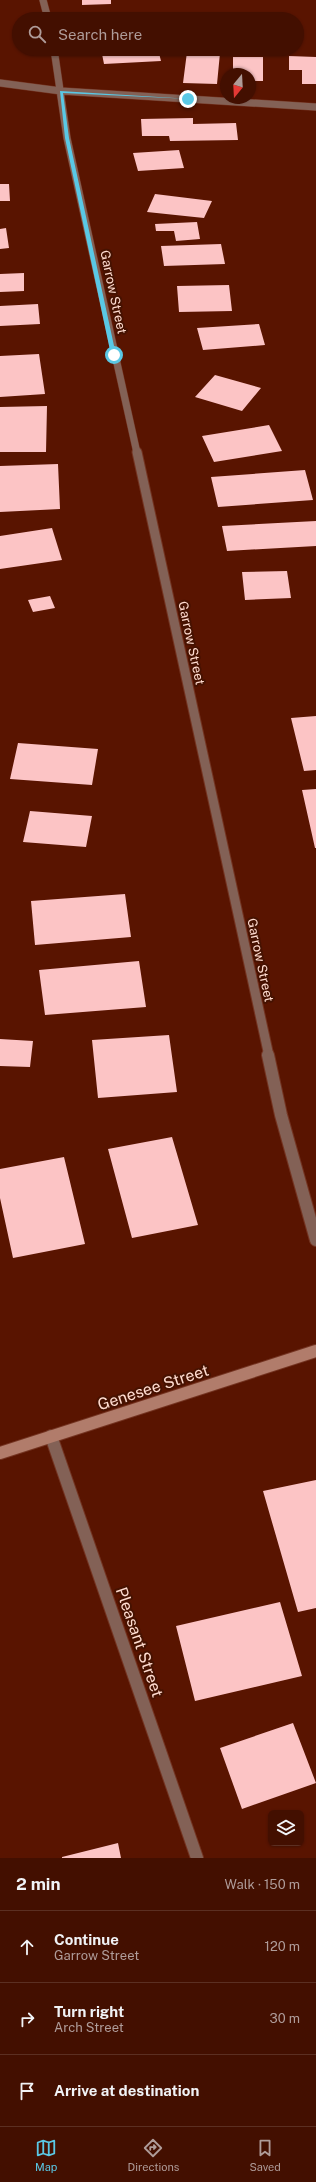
<!DOCTYPE html>
<html lang="en">
<head>
<meta charset="utf-8">
<style>
	:root { --surface:#430f00; --page:#4d1d0f; --text:#f1f3f6; --muted:#af9c99; --line:#5b2f22; --accent:#5ac8e5 }
	body { margin:0; font-family:"Public Sans",sans-serif; background:var(--page); color:var(--text) }
	.controls { position:absolute; right:12px; bottom:12px; display:grid; overflow:hidden; border-radius:6px; box-shadow:0 1px 3px #0004 }
	.controls button { width:36px; height:36px; display:grid; place-items:center; padding:0; border:0; border-bottom:1px solid var(--line); background:var(--surface); color:var(--text); font:20px sans-serif }
	.compass { position:absolute; left:220px; top:68px; width:36px; height:36px; border-radius:50%; background:var(--surface); box-shadow:0 1px 3px #0004; rotate:198deg }
	.stop { position:absolute; width:12px; height:12px; margin:-9px; border:3px solid #5ac8e5; border-radius:50%; background:#fff }
	.stop.end { background:#5ac8e5; border-color:#fff; box-shadow:0 1px 4px #0008 }
	.list { margin:0; padding:0; list-style:none }
	h2 { display:flex; justify-content:space-between; align-items:center; height:52px; margin:0; padding:0 16px; font-size:17px }
	h2 small { font-size:13px; font-weight:400; color:var(--muted) }
	.list li { display:grid; grid-template-columns:26px 1fr auto; gap:12px; align-items:center; box-sizing:border-box; height:72px; padding:0 16px; border-top:1px solid var(--line) }
	.list b { display:block; font-size:15px; white-space:nowrap }
	.list p { margin:0; font-size:13px; white-space:nowrap; color:var(--muted) }
	.list em { font-size:13px; font-style:normal; color:var(--muted) }
	.icon { flex:none; width:22px; height:22px; fill:none; stroke:currentColor; stroke-width:2; stroke-linecap:round; stroke-linejoin:round }
	.map { position:relative; flex:none; width:316px; height:1858px; overflow:hidden }
	.search { position:absolute; background:var(--surface); box-shadow:0 1px 3px #0004; left:12px; right:12px; top:12px; height:44px; display:flex; align-items:center; gap:10px; box-sizing:border-box; padding:0 14px; border-radius:22px; color:var(--muted); font-size:15px }
	.sheet { height:268px; background:var(--surface) }
	nav { display:flex; justify-content:space-around; align-items:center; box-sizing:border-box; height:56px; border-top:1px solid var(--line); background:var(--surface); font-size:11px; color:var(--muted) }
	nav a { display:grid; justify-items:center; gap:2px }
	nav .on { color:var(--accent) }
	.map>svg:first-child { display:block }
</style>
</head>
<body>
<div class="map">
<svg width="316" height="1858" viewBox="0 0 316 1858">
	<rect width="100%" height="100%" fill="#591400"/>
	<path fill="#fcc4c5" d="M 82,0 L 111,0 L 111,4 L 82,5 Z
		M 101,49 L 158,49 L 161,61 L 104,64 Z
		M 187,52 L 220,53 L 217,84 L 183,83 Z
		M 289,56 L 316,57 L 316,84 L 302,84 L 302,70 L 289,70 Z
		M 233,57 L 263,57 L 263,81 L 250,81 L 250,74 L 233,74 Z
		M 193,118 L 193,124 L 236,123 L 238,140 L 170,141 L 169,136 L 142,136 L 141,119 Z
		M 179,150 L 184,168 L 138,171 L 133,153 Z
		M 0,184 L 9,184 L 10,201 L 0,201 Z
		M 155,194 L 212,201 L 204,218 L 147,212 Z
		M 197,222 L 200,239 L 176,241 L 174,231 L 156,231 L 155,224 Z
		M 6,228 L 9,248 L 0,249 L 0,229 Z
		M 221,244 L 225,264 L 164,266 L 161,246 Z
		M 24,273 L 24,291 L 0,292 L 0,274 Z
		M 229,285 L 232,311 L 179,312 L 177,286 Z
		M 38,304 L 40,324 L 0,326 L 0,306 Z
		M 259,324 L 265,345 L 203,350 L 197,328 Z
		M 39,354 L 45,394 L 0,397 L 0,356 Z
		M 215,375 L 261,388 L 242,411 L 195,397 Z
		M 47,406 L 46,452 L 0,452 L 0,407 Z
		M 269,425 L 282,451 L 214,462 L 202,436 Z
		M 58,464 L 60,509 L 0,512 L 0,466 Z
		M 305,470 L 313,500 L 218,507 L 211,477 Z
		M 316,521 L 316,546 L 227,551 L 222,526 Z
		M 52,528 L 62,560 L 0,569 L 0,536 Z
		M 287,571 L 291,598 L 245,600 L 242,572 Z
		M 50,596 L 55,608 L 33,612 L 28,600 Z
		M 316,716 L 316,770 L 304,771 L 291,718 Z
		M 18,743 L 98,749 L 92,785 L 10,779 Z
		M 316,789 L 316,848 L 315,848 L 302,790 Z
		M 30,811 L 92,816 L 86,847 L 23,842 Z
		M 125,894 L 131,937 L 35,945 L 31,901 Z
		M 139,961 L 146,1007 L 45,1015 L 39,970 Z
		M 169,1035 L 177,1092 L 98,1098 L 92,1040 Z
		M 0,1039 L 33,1041 L 30,1067 L 0,1066 Z
		M 172,1137 L 198,1225 L 132,1238 L 108,1149 Z
		M 64,1157 L 85,1244 L 13,1258 L 0,1198 L 0,1169 Z
		M 316,1480 L 316,1608 L 298,1612 L 263,1491 Z
		M 280,1602 L 302,1676 L 195,1701 L 176,1626 Z
		M 293,1723 L 316,1783 L 242,1809 L 220,1748 Z
		M 118,1843 L 121,1858 L 62,1858 L 62,1857 Z"/>
	<g fill="none" stroke-linecap="round" stroke-linejoin="round">
		<g stroke="#743421" stroke-width="8">
			<path id="street-far2" d="M 43,0 L 48,19
				M 54,49 L 67,138 L 137,453
				M 0,83 L 61,91 L 316,107"/>
		</g>
		<g stroke="#743421" stroke-width="11">
			<path id="street-far1" d="M 137,452 L 269,1056"/>
		</g>
		<g stroke="#743421" stroke-width="14">
			<path id="street" d="M 268,1055 L 281,1115 L 316,1240
				M 51,1436 L 197,1858"/>
		</g>
		<g stroke="#743421" stroke-width="14">
			<path id="secondary" d="M 0,1453 L 316,1351"/>
		</g>
		<use href="#street-far2" stroke="#836156" stroke-width="7"/>
		<use href="#street-far1" stroke="#836156" stroke-width="9"/>
		<use href="#street" stroke="#836156" stroke-width="12"/>
		<use href="#secondary" stroke="#b17c6b" stroke-width="12"/>
	</g>
	<path fill="#5ac8e5" d="M 60,91 L 191,99 L 63,93 L 69,138 L 116,355 L 114,356 L 111,355 L 65,138 Z"/>
	<g text-anchor="middle" stroke-width="4" stroke-linejoin="round" paint-order="stroke">
		<g font-size="13" fill="#ffdcd0" stroke="#461201">
			<text transform="translate(114 292) rotate(78)" y="5">Garrow Street</text>
			<text transform="translate(192 643) rotate(78)" y="5">Garrow Street</text>
			<text transform="translate(261 960) rotate(78)" y="5">Garrow Street</text>
		</g>
		<g font-size="16" fill="#ffdcd0" stroke="#461201">
			<text transform="translate(153 1387) rotate(-18)" y="6">Genesee Street</text>
			<text transform="translate(140 1642) rotate(71)" y="6">Pleasant Street</text>
		</g>
	</g>
</svg>
<div class="controls">
<button><svg class="icon" aria-label="layers" viewBox="0 0 24 24"><path d="M12 4l9 5-9 5-9-5zM3 14l9 5 9-5"/></svg></button>
</div>
<svg class="compass" viewBox="-18 -18 36 36"><path d="M0-13l5 13h-10z" fill="#e53935"/><path d="M0 13l5-13h-10z" fill="#af9c99"/></svg>
<div class="stop" style="left:114px;top:355px"></div>
<div class="stop end" style="left:188px;top:99px"></div>
<div class="search"><svg class="icon" aria-label="search" viewBox="0 0 24 24"><circle cx="10" cy="10" r="6"/><path d="M15 15l6 6"/></svg>Search here</div>
</div>
<section class="sheet">
<h2>2 min<small>Walk · 150 m</small></h2>
<ul class="list">
<li><svg class="icon" aria-label="ahead" viewBox="0 0 24 24"><path d="M12 20V5M6 11l6-6 6 6"/></svg><div><b>Continue</b><p>Garrow Street</p></div><em>120 m</em></li>
<li><svg class="icon" aria-label="right" viewBox="0 0 24 24"><path d="M7 20v-9h11M14 6l5 5-5 5"/></svg><div><b>Turn right</b><p>Arch Street</p></div><em>30 m</em></li>
<li><svg class="icon" aria-label="arrive" viewBox="0 0 24 24"><path d="M6 21V4h12l-3 4 3 4H6"/></svg><div><b>Arrive at destination</b></div></li>
</ul>
</section>
<nav>
<a class="on"><svg class="icon" aria-label="map" viewBox="0 0 24 24"><path d="M3 6l6-2 6 2 6-2v14l-6 2-6-2-6 2zM9 4v14M15 6v14"/></svg>Map</a>
<a><svg class="icon" aria-label="directions" viewBox="0 0 24 24"><path d="M12 3l9 9-9 9-9-9zM9 14v-3h6M13 9l2 2-2 2"/></svg>Directions</a>
<a><svg class="icon" aria-label="saved" viewBox="0 0 24 24"><path d="M7 4h10v16l-5-4-5 4z"/></svg>Saved</a>
</nav>
</body>
</html>
